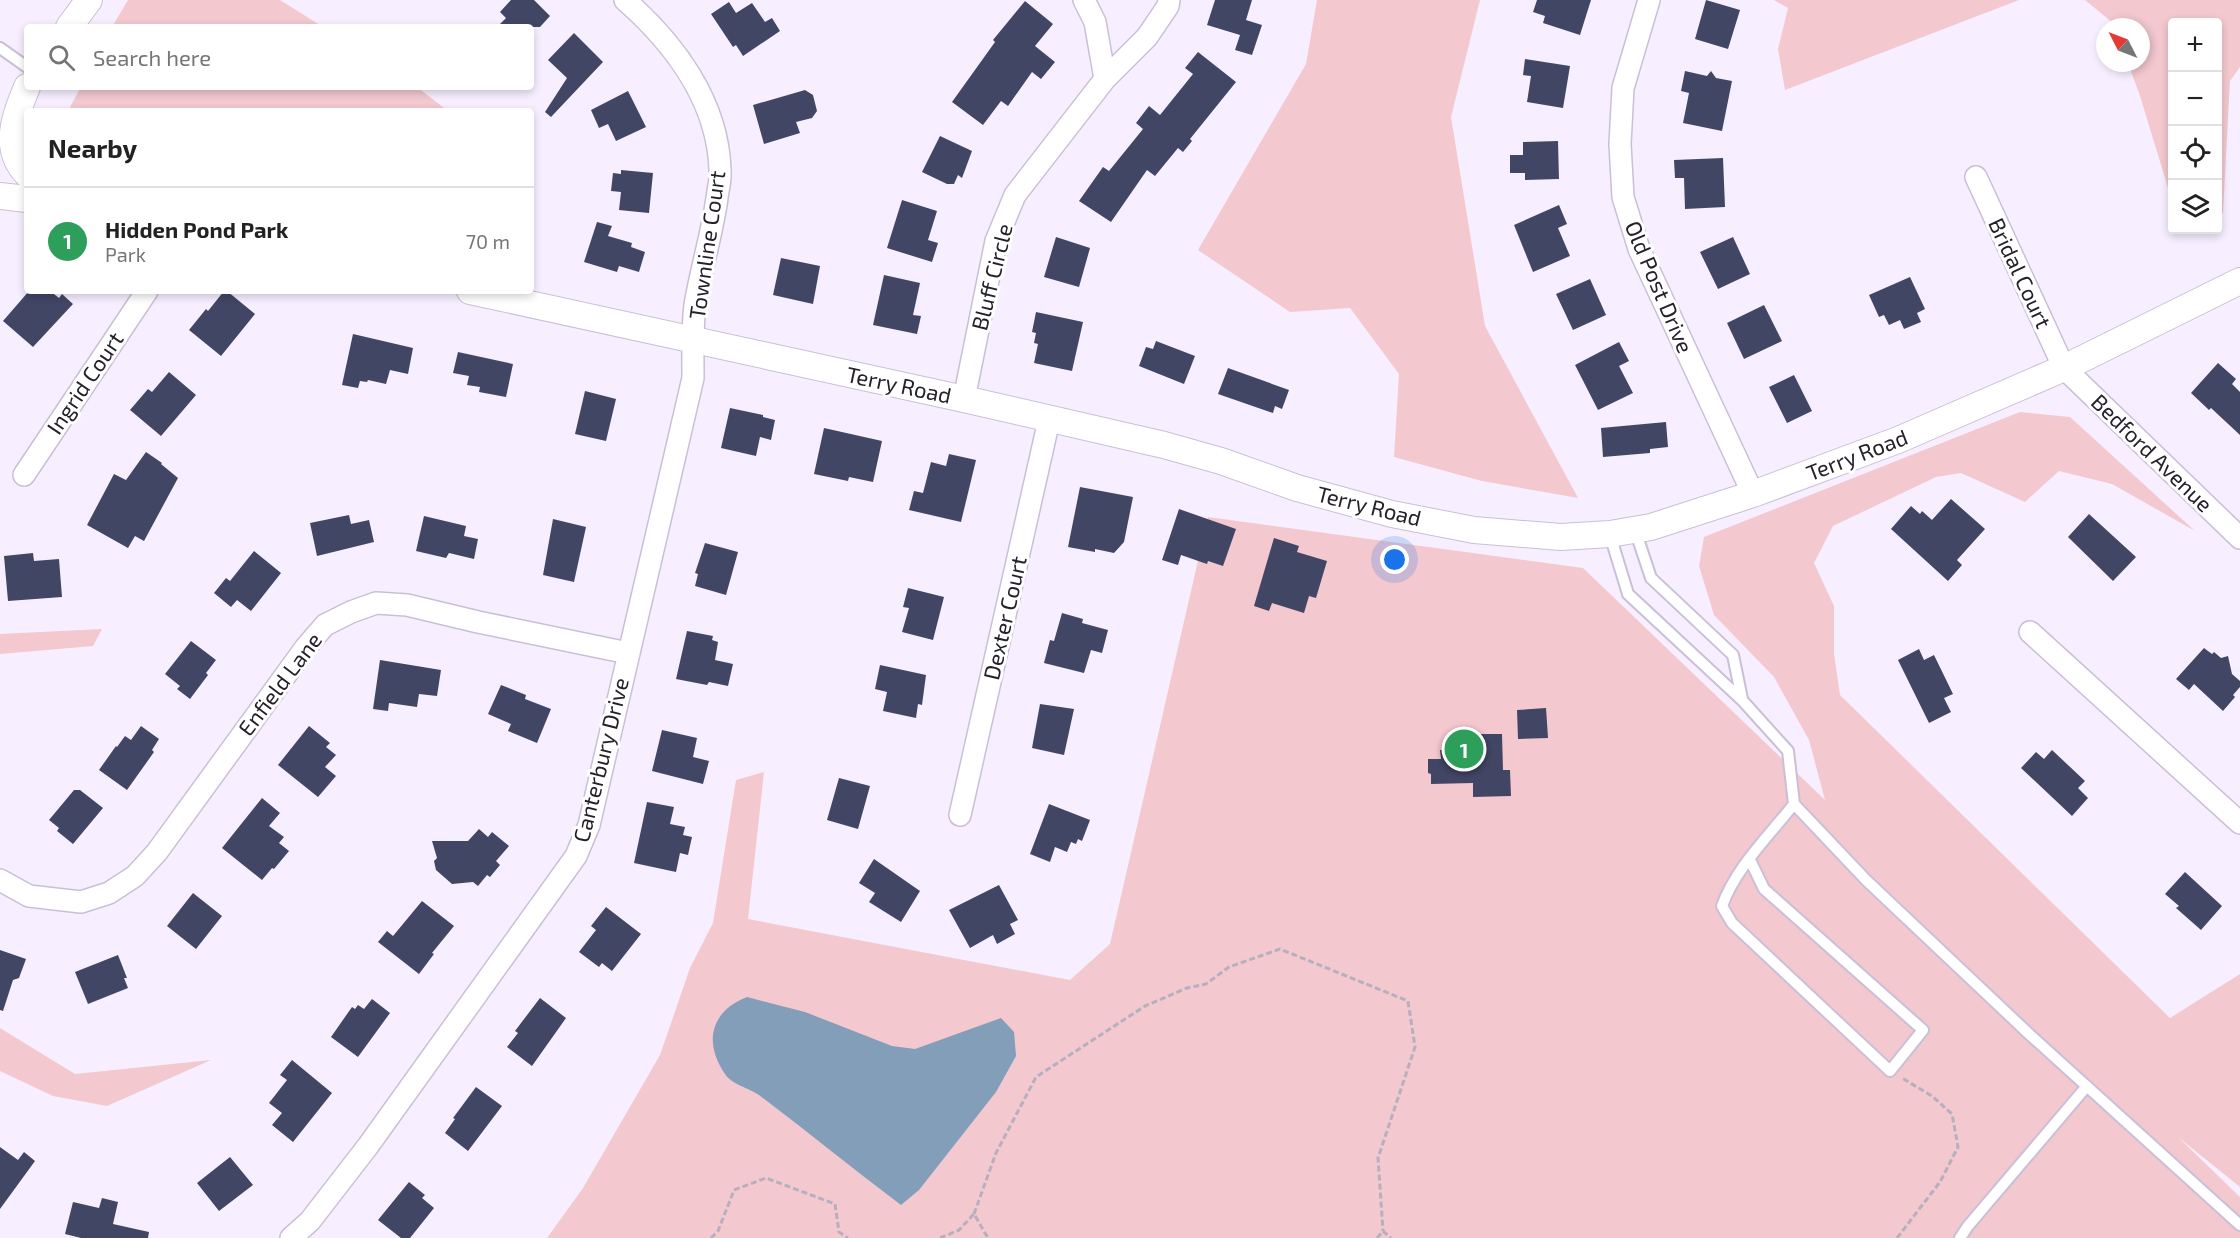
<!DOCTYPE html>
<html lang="en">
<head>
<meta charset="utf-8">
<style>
	:root { --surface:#fff; --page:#f2f2f2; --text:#222; --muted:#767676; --line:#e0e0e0; --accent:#2f6449 }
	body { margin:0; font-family:"Exo 2",sans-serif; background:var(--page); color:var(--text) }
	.controls { position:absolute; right:18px; top:18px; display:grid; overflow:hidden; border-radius:6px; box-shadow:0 3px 9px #0003 }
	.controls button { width:54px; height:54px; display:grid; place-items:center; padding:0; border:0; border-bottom:2px solid var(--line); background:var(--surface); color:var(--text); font:30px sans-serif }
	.compass { position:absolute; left:2096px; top:18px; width:54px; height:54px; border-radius:50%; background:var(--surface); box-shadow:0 3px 9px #0003; rotate:312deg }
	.you { position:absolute; left:1395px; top:560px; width:21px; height:21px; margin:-15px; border:4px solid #fff; border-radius:50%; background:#1a73e8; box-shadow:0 0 0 9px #1a73e833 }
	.badge { display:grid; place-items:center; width:39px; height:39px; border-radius:50%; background:var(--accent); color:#fff; font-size:20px; font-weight:700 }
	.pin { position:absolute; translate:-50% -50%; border:3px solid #fff; box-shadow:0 2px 6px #0006 }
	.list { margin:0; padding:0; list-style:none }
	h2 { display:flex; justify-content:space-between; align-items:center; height:78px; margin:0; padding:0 24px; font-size:26px }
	h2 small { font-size:20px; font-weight:400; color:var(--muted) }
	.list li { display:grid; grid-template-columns:39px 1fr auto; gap:18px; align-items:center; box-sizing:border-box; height:108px; padding:0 24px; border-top:2px solid var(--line) }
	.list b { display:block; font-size:22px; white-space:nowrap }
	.list p { margin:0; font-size:20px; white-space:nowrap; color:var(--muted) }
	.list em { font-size:20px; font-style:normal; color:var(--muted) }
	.icon { flex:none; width:33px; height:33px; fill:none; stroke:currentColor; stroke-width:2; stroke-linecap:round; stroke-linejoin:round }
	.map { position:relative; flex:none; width:2240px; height:1238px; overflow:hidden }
	.search { position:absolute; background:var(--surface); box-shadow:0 3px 9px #0003; left:24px; top:24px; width:510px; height:66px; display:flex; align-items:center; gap:15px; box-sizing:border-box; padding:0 21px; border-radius:6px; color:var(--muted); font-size:22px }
	.panel { position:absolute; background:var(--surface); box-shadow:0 3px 9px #0003; left:24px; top:108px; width:510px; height:186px; border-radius:6px }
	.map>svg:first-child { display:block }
</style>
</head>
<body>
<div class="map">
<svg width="2240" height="1238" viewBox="0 0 2240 1238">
	<rect width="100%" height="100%" fill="#f7efff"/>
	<path fill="#f3c8cf" d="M 128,0 L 280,0 L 323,27 L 112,27 Z
		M 1317,0 L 1480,0 L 1451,117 L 1485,326 L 1578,498 L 1482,481 L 1394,457 L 1399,374 L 1350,308 L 1290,312 L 1198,250 L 1306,64 Z
		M 1774,0 L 2019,0 L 1785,90 L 1778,49 L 1788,8 Z
		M 2085,0 L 2240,0 L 2240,67 L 2230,81 L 2223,213 L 2218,214 L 2218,22 L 2172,22 L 2172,201 L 2140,96 L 2128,63 L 2141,63 L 2141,27 L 2114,27 L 2113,23 Z
		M 81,87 L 417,87 L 448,111 L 71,111 L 70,107 Z
		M 2020,412 L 2070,417 L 2195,531 L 2112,484 L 2059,471 L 2025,502 L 1961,473 L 1936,477 L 1833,526 L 1814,563 L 1834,606 L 1834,654 L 1840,695 L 2170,1018 L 2240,974 L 2240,1187 L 2178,1137 L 2240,1197 L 2240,1238 L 547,1238 L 583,1188 L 660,1055 L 690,968 L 713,923 L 736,780 L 764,772 L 748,919 L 1070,980 L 1110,944 L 1208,517 L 1583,568 L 1825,800 L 1809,740 L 1774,677 L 1714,615 L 1699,566 L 1704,537 Z
		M 102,629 L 93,646 L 0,654 L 0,634 Z
		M 0,1028 L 75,1074 L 211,1060 L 107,1106 L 53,1096 L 0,1071 Z"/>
	<path fill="#829eb9" d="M 747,997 L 805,1012 L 892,1046 L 915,1049 L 1001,1018 L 1014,1032 L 1016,1056 L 996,1092 L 919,1190 L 901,1205 C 853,1169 807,1131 759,1095 C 749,1088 731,1084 725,1074 C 703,1042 711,1011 747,997 Z"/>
	<path fill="#424665" d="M 511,0 L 534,0 L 550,16 L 540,27 L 497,27 L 506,18 L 500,12 Z
		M 1215,0 L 1252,0 L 1246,20 L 1262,25 L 1252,55 L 1235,50 L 1240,35 L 1207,25 Z
		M 1537,0 L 1591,0 L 1580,35 L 1543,23 L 1545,16 L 1533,12 Z
		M 1706,0 L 1740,10 L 1728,49 L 1695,39 Z
		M 1025,1 L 1053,24 L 1035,46 L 1055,62 L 1041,79 L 1032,72 L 1008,106 L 1001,101 L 983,125 L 952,102 L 995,42 L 993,40 Z
		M 729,2 L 736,13 L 752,3 L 765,22 L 772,18 L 780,31 L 743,56 L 736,45 L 733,47 L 711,14 Z
		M 574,33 L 603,62 L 551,117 L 545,112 L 567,78 L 548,60 Z
		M 1198,52 L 1236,82 L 1190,139 L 1192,141 L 1183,152 L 1178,148 L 1155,176 L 1147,170 L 1111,222 L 1079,201 L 1103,167 L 1109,171 L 1143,129 L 1136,123 L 1149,106 L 1160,115 L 1193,74 L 1185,68 Z
		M 1525,59 L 1570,66 L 1563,108 L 1527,102 L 1531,76 L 1523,75 Z
		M 1685,71 L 1707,76 L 1711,71 L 1716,78 L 1732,81 L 1722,131 L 1683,123 L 1689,93 L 1681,91 Z
		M 805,90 L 813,95 L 817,111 L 812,118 L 796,122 L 800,133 L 764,144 L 753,105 Z
		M 628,91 L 646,127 L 616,141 L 608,124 L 599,128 L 591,110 Z
		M 940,136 L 972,151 L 962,178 L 958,175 L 954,184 L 947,184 L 922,172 Z
		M 1558,141 L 1559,179 L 1525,180 L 1525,173 L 1510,173 L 1510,155 L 1523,155 L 1523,142 Z
		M 1723,158 L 1725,207 L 1685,209 L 1684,178 L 1675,178 L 1674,160 Z
		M 621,170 L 653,173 L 649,213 L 619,210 L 621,192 L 611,191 L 613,173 L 621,174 Z
		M 902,200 L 937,211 L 928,240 L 938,243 L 932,262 L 887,248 Z
		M 1559,205 L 1567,224 L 1558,228 L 1570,256 L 1533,272 L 1514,225 Z
		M 597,222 L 612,226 L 608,236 L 632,243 L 631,247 L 645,252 L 639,272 L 619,266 L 617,272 L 584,262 Z
		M 1056,237 L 1090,248 L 1079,287 L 1044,277 Z
		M 1733,237 L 1750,274 L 1718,289 L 1700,252 Z
		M 781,258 L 820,266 L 813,304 L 773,295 Z
		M 884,275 L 920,283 L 913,315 L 921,316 L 917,334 L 873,325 Z
		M 1910,277 L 1925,309 L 1917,313 L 1921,322 L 1904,329 L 1900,320 L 1889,325 L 1884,315 L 1879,317 L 1869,295 Z
		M 1590,279 L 1606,315 L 1573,330 L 1556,294 Z
		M 29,291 L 50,291 L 59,298 L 62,294 L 73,304 L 33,347 L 3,321 Z
		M 224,291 L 227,291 L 255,314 L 221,356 L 189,330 L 206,309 L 208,311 Z
		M 1764,305 L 1782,341 L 1744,359 L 1727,323 Z
		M 1036,312 L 1083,322 L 1072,371 L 1034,363 L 1038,344 L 1034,343 L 1036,333 L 1032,332 Z
		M 353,334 L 413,348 L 408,374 L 390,370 L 386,384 L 368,380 L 367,382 L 360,381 L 358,388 L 342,385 Z
		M 1156,341 L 1195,356 L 1184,384 L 1139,366 L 1146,347 L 1153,349 Z
		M 1619,342 L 1629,361 L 1619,366 L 1633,393 L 1598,410 L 1575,365 Z
		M 458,352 L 513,364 L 506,397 L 479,392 L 480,387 L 467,385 L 469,376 L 453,373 Z
		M 2218,363 L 2236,379 L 2232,384 L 2240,392 L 2240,435 L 2211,408 L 2209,410 L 2191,393 Z
		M 1228,368 L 1289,390 L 1282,409 L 1275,406 L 1273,413 L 1218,394 Z
		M 169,372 L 196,395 L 161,436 L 130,410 L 148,389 L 152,392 Z
		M 1794,375 L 1812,411 L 1787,423 L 1769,387 Z
		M 585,391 L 616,399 L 606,441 L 575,434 Z
		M 730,408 L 763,415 L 763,417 L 775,420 L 771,440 L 760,437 L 756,456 L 721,448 Z
		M 1666,422 L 1668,447 L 1650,449 L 1650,453 L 1603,457 L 1601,428 Z
		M 824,428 L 882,441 L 873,482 L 849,477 L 848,481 L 814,474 Z
		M 146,452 L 162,463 L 161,464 L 178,478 L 144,541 L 135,536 L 128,548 L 87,525 L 114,474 L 126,480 Z
		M 949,454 L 976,460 L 961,522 L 909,510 L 914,491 L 923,493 L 931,462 L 946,466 Z
		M 1080,487 L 1133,497 L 1124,542 L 1114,553 L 1095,549 L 1095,552 L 1068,547 Z
		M 1951,499 L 1985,529 L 1957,560 L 1962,565 L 1948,581 L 1891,529 L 1911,506 L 1920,514 L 1922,511 L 1932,520 Z
		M 1179,509 L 1236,529 L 1223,566 L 1208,561 L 1207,564 L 1181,555 L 1178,565 L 1162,560 Z
		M 2089,514 L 2136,557 L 2113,581 L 2068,537 Z
		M 349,515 L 351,524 L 369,520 L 374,542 L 317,556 L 310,523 Z
		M 424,516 L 466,526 L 464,536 L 478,539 L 474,559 L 449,553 L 446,558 L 416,551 Z
		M 553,519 L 586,527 L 574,582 L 543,575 Z
		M 1274,538 L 1299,546 L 1297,552 L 1327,561 L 1316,598 L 1309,596 L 1304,613 L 1272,603 L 1269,611 L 1254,606 Z
		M 705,543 L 738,552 L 726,595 L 695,586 L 698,574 L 695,573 Z
		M 254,551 L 281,573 L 251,611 L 237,600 L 231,607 L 214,593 L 226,578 L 230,581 Z
		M 33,553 L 34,561 L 59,559 L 62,597 L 8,601 L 4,556 Z
		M 908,588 L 944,597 L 933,640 L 902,632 L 909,608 L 903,607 Z
		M 1062,613 L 1083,619 L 1082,623 L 1108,630 L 1102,653 L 1091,650 L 1084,673 L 1044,663 L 1050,640 L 1054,641 Z
		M 687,631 L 713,636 L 712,640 L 718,642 L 715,660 L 733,664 L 728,686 L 709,682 L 707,685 L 676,679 Z
		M 191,641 L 216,660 L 206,673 L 208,675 L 190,699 L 177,689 L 180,686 L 165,674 Z
		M 2204,648 L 2212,654 L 2214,652 L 2221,658 L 2228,656 L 2232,674 L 2240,681 L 2240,687 L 2233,695 L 2235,697 L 2223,711 L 2194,684 L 2189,690 L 2176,679 Z
		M 1919,649 L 1924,660 L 1934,655 L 1953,694 L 1944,698 L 1951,712 L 1929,723 L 1898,660 Z
		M 380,660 L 441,670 L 437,696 L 419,694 L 417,707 L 389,703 L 388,711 L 373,709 Z
		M 880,665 L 926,675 L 922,705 L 918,704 L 916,718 L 883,711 L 887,692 L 875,689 Z
		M 501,685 L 526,695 L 525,699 L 551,709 L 537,743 L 508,731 L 511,724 L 488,714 Z
		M 1040,704 L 1074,709 L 1064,755 L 1032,748 Z
		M 1546,708 L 1548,738 L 1518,739 L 1517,710 Z
		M 141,726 L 159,739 L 152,750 L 154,752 L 127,790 L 99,770 L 116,746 L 117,747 L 125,736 L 131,740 Z
		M 309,726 L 330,743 L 326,747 L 336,755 L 325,767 L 336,776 L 318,797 L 278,765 Z
		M 662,730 L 697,738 L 693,757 L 709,761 L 703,784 L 652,771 Z
		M 1472,734 L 1502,734 L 1503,770 L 1510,770 L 1511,796 L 1473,797 L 1473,783 L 1431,784 L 1431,774 L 1428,773 L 1428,759 L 1441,759 L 1440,750 L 1461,750 L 1461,740 L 1472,740 Z
		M 2052,750 L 2085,781 L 2078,788 L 2088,798 L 2072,816 L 2021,768 L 2036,752 L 2044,759 Z
		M 839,778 L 870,786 L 858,829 L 827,820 Z
		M 74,790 L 80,790 L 103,808 L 73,844 L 57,831 L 59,828 L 49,820 Z
		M 262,798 L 280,813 L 269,826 L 284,837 L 279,843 L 289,851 L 274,869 L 272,868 L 262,880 L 222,848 Z
		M 647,802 L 674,807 L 670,824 L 685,827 L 683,835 L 692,837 L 688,855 L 680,853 L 676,872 L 634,863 Z
		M 1049,804 L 1090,820 L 1082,841 L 1078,839 L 1076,844 L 1071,842 L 1067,852 L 1055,847 L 1050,862 L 1030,854 Z
		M 479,829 L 488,837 L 492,832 L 509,846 L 496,861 L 500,865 L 490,877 L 487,875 L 478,886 L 473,882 L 452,884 L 436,870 L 434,861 L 437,858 L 432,841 L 468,841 Z
		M 874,859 L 920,891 L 901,922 L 869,902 L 875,893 L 859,883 Z
		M 2185,872 L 2222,906 L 2201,930 L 2176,908 L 2179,906 L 2165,894 Z
		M 999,885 L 1018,920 L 1010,924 L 1015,934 L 997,944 L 993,935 L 970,948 L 949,910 Z
		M 193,893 L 222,916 L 196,949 L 167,926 Z
		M 422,901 L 454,926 L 432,953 L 434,954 L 419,974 L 378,942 L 387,931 L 393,936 Z
		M 606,907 L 641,934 L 612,971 L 602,963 L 599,967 L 579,952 L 596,930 L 591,926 Z
		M 0,950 L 26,959 L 19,978 L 13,980 L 3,1011 L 0,1010 Z
		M 118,955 L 127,978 L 124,978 L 128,988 L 88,1004 L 75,972 Z
		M 540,998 L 566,1018 L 532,1066 L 507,1047 L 518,1033 L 515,1031 Z
		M 372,999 L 390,1013 L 358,1057 L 331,1037 L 352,1007 L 355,1009 L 358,1005 L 364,1009 Z
		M 292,1060 L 332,1093 L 293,1142 L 272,1125 L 282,1113 L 269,1103 L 287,1080 L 280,1075 Z
		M 476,1087 L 502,1106 L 468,1151 L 445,1133 L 455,1119 L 453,1118 Z
		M 0,1147 L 18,1160 L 24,1152 L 35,1161 L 0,1209 Z
		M 230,1157 L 253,1185 L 219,1211 L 197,1183 Z
		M 409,1182 L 425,1195 L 422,1198 L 434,1208 L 410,1238 L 401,1238 L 378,1220 Z
		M 102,1198 L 118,1202 L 113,1224 L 149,1232 L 148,1238 L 81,1238 L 65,1234 L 73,1202 L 99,1208 Z"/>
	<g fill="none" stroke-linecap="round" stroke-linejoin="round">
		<g stroke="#cabfd7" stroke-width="14">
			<path id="service" d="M 0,48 L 27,67
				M 1635,530 L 1651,578 L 1733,655 L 1742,699
				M 1610,535 L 1628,594 L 1742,700 L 1788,751 L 1794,804 L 1866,880 L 2028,1033 L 2240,1225
				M 1750,860 L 1764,889 L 1923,1030 L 1890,1071 L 1732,923 L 1722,906 C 1736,867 1769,836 1794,804
				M 1960,1238 L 1968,1226 L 2087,1086"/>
		</g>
		<g stroke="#cabfd7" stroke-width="24">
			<path id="minor" d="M 1084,0 L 1095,22 L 1105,79
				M 1649,0 L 1623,88 L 1620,144 L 1623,197 L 1639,249 L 1753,494
				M 1976,177 L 2064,368 L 2240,538
				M 964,399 L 996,241 L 1015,195 L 1105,79 L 1147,37 L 1168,6 L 1169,0
				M 24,475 L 147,291
				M 2030,632 L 2240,823
				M 960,815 L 1049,420
				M 0,880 L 29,896 L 81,902 L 109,893 L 135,876 L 157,852 L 306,647 L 325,625 L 351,612 L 376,603 L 407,605 L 478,622 L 628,653
				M 291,1238 L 310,1221 L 368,1146 L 576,856 L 589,825 L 693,378 C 693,354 692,329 695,305 C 701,269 712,234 717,198 C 718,189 721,179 720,170 C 718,102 675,44 625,0"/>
		</g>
		<g stroke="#cabfd7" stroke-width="28">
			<path id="tertiary" d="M 69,27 L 89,0
				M 27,87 C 15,116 2,148 27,174
				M 0,196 L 27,199
				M 470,291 L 964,399 L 1164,445 L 1221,461 L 1297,488 L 1392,514 L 1474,530 L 1561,537 L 1610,534 L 1651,527 L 1753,494 L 1898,440 L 2064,368 L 2240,281"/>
		</g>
		<path stroke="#b6afbe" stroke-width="3" stroke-dasharray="6 3" stroke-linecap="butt" d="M 974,1214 L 996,1153 L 1036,1077 L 1145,1006 L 1187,988 L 1206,984 L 1229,967 L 1280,949 L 1408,1001 L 1415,1047 L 1378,1158 L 1383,1231
			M 711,1238 L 718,1231 L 734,1190 L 766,1178 L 835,1204 L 839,1232 L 848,1238
			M 940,1238 L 959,1230 L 974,1214 L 988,1238
			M 1377,1238 L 1383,1231 L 1391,1238
			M 1897,1238 L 1940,1182 L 1958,1147 L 1952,1114 L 1932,1096 L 1902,1078"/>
		<use href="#service" stroke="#fff" stroke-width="10"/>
		<use href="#minor" stroke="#fff" stroke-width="21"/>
		<use href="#tertiary" stroke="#fff" stroke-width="26"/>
	</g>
	<g text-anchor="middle" stroke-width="6" stroke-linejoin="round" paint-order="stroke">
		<g font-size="22" fill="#25202a" stroke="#fff">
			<text transform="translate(707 245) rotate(-82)" y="8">Townline Court</text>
			<text transform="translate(2020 273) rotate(65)" y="8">Bridal Court</text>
			<text transform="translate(992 277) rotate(-76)" y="8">Bluff Circle</text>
			<text transform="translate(1659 287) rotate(67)" y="8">Old Post Drive</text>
			<text transform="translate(85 383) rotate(-56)" y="8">Ingrid Court</text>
			<text transform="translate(899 385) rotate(12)" y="8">Terry Road</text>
			<text transform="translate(2152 453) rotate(44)" y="8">Bedford Avenue</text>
			<text transform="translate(1857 455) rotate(-21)" y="8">Terry Road</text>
			<text transform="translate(1369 506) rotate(14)" y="8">Terry Road</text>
			<text transform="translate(1005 618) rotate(-77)" y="8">Dexter Court</text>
			<text transform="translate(280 684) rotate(-53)" y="8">Enfield Lane</text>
			<text transform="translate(601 760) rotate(-76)" y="8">Canterbury Drive</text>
		</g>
	</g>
</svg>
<div class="controls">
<button>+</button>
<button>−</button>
<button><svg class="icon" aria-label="locate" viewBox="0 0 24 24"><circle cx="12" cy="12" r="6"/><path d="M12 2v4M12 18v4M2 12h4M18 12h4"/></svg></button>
<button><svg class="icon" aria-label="layers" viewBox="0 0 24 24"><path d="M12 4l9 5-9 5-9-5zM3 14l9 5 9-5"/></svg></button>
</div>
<svg class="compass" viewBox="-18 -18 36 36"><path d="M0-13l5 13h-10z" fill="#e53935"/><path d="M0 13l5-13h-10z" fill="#767676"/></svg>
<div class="you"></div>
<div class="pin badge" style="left:1464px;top:749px;background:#2e9e5b">1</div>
<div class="search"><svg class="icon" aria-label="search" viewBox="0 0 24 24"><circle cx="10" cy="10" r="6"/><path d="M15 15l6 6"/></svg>Search here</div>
<section class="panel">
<h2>Nearby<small></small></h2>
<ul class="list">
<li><span class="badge" style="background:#2e9e5b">1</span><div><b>Hidden Pond Park</b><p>Park</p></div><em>70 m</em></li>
</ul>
</section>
</div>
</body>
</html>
